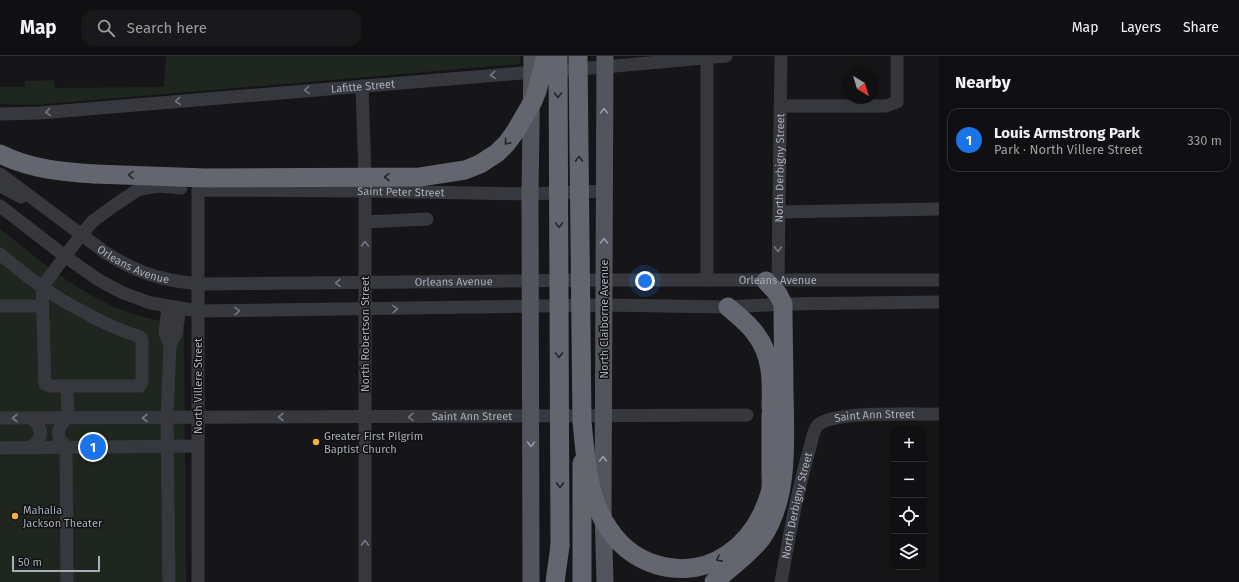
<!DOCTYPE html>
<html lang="en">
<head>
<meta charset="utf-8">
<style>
	:root { --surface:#101012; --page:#19191b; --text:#f1f3f6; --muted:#9c9d9f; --line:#303032; --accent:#1a73e8 }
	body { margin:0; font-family:"Fira Sans",sans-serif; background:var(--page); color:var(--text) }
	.controls { position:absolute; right:12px; bottom:12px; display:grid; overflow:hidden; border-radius:8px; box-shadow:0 2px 10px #0003 }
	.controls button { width:36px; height:36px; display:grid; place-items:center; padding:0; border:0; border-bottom:1px solid var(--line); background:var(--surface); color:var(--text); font:20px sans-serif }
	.compass { position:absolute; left:843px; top:12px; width:36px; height:36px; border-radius:50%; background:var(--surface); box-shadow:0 2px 10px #0003; rotate:142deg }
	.scale { position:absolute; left:12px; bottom:10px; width:88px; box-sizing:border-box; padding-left:4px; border:2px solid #a8adb8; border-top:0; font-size:11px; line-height:14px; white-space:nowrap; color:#a8adb8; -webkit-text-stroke:3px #111113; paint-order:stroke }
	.you { position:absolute; left:645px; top:225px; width:14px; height:14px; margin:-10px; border:3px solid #fff; border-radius:50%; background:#1a73e8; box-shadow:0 0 0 6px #1a73e833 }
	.badge { display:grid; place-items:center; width:26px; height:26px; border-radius:50%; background:var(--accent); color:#fff; font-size:13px; font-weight:700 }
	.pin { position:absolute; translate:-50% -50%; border:2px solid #fff; box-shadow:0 1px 4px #0006 }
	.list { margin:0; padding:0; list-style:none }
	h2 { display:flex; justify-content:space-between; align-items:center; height:52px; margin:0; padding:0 16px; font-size:17px }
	h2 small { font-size:13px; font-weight:400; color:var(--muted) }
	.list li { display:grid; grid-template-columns:26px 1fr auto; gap:12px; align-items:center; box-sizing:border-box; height:64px; margin:0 8px 8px; padding:0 8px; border:1px solid var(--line); border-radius:12px }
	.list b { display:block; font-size:15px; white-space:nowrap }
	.list p { margin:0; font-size:13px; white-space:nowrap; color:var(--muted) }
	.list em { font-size:13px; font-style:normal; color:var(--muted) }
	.icon { flex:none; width:22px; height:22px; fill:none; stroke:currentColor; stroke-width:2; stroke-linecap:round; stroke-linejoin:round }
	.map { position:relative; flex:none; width:939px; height:526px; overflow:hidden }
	header { display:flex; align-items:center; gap:24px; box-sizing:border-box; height:56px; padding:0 20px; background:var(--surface); border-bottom:1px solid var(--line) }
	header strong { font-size:19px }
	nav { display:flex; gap:22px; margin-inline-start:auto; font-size:14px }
	.search { width:280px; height:36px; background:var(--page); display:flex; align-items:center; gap:10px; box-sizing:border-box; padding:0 14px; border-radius:12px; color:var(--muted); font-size:15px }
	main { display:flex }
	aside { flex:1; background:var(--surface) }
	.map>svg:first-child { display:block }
</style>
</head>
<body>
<header>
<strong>Map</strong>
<div class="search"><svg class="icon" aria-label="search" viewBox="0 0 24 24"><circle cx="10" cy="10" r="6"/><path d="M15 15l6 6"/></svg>Search here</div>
<nav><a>Map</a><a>Layers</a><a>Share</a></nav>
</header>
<main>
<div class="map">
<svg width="939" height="526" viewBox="0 0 939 526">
	<rect width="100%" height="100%" fill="#161618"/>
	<path fill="#1e261f" d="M 166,0 L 520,0 L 520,8 L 36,49 L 0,48 L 0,31 L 25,31 L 25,25 L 54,24 L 55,32 L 164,31 Z
		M 0,173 C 39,203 78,238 125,255 C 144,262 165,266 184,271 L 186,526 L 0,526 Z"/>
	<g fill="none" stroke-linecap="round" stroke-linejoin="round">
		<g stroke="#37383d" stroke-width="13">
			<path d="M 362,30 L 365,121 L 365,526"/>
			<path d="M 780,50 L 886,50 L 897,46 L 897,0"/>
			<path id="s1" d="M 0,58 L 39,57 L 522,17 L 604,11 L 726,0"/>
			<path id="s2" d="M 0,118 L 106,197 C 125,209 145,219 167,223 C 177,226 188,226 198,228 L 604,224 L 939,224"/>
			<path d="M 0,130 L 21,141"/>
			<path d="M 0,150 L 66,201 L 97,223 L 123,237 L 151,247 L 198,255 L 604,249 L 728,251 L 783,248 L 939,246"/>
			<path d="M 779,156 L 939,153"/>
			<path d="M 365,166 L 427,163"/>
			<path d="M 0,198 C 17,212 33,226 51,237 C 64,246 78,253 91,260 C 107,268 122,276 139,280 L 142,284 L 142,326 L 140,330 L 51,330 L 45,328 L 42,231 L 81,179 L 93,165 L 115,149 L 136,135 L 141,133 L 159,130 L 181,132"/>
			<path d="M 707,224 L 707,2"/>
			<path id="s3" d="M 778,224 L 781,0"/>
			<path d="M 0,250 L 43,250"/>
			<path d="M 168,250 L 165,277 L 170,289 L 167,362 L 169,526"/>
			<path d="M 170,289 L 176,277 L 180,252"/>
			<path d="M 67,330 L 68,362"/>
			<path id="s4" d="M 0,362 L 747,359"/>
			<path d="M 32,362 L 38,369 L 41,377 L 38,384 L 32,391"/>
			<path d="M 0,392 L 198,390"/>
			<path d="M 67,526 L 66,390 C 54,381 58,371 67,362"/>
			<path id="s5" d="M 198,526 L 198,134 L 365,135 L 530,138 L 604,135"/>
			<path id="s6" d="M 781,526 C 789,481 797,436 810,391 C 812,385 813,374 818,369 C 836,354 914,359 939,358"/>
		</g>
		<path stroke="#53555c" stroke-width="17" d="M 605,0 L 603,454 L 605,526
			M 531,526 L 530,138 L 532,0"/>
		<path stroke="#63666e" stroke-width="19" d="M 0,98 C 30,113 62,116 95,118
			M 728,251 C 737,259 748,267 755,277 C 772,298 772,325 771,351
			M 555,526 L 560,490
			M 582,526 L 582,407
			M 714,526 C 730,512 748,499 761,483 C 789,444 785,384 784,339 C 784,308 783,278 783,248 L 778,238 L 766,225"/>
		<path stroke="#63666e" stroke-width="19" d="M 558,0 L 560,490
			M 578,0 L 582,366 C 586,403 587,442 609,473 C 635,513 689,525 728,498 C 749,484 763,461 770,437 C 772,430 771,422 771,416 C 771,396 771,377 771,358
			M 95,118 L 205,122 L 420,121 L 465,114 L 480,108 L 497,97 L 507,87 L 515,76 L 533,45 L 537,35 L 546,0"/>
	</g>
	<defs><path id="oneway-chevron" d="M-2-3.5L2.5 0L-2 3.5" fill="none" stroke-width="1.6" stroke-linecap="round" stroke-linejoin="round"/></defs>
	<g stroke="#757881">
		<use href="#oneway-chevron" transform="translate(493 19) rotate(175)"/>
		<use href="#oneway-chevron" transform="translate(307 34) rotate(175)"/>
		<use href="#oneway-chevron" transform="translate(178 45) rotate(175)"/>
		<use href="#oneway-chevron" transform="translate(48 56) rotate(175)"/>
		<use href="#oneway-chevron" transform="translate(365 188) rotate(-90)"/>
		<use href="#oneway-chevron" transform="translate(778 193) rotate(91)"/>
		<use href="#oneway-chevron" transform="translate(338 227) rotate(179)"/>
		<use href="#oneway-chevron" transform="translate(395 253) rotate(-1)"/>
		<use href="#oneway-chevron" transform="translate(237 255) rotate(-1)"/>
		<use href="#oneway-chevron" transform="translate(281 361) rotate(180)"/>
		<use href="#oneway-chevron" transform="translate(411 361) rotate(179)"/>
		<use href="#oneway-chevron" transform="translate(15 362) rotate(180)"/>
		<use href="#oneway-chevron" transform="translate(145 362) rotate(180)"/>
		<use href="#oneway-chevron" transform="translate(365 487) rotate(-90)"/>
	</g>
	<g stroke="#26262a">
		<use href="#oneway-chevron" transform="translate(558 39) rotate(90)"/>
		<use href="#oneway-chevron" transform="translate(507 86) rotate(131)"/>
		<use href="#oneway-chevron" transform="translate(579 103) rotate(-91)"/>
		<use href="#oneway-chevron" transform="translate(131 119) rotate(-178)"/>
		<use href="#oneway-chevron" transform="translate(387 121) rotate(180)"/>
		<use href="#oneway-chevron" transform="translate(559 169) rotate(90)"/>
		<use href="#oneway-chevron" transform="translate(559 299) rotate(90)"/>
		<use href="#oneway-chevron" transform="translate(560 429) rotate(90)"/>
		<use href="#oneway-chevron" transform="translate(719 503) rotate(152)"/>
	</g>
	<g stroke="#979ba6">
		<use href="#oneway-chevron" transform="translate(604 55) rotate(-90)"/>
		<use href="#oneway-chevron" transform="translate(604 185) rotate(-90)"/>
		<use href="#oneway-chevron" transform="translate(531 388) rotate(90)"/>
		<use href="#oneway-chevron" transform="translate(603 403) rotate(-90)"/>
	</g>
	<g fill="#f2b134" stroke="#111113" stroke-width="1.5">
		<circle cx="316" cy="386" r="4"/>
		<circle cx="15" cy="460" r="4"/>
	</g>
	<g text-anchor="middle" stroke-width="3" stroke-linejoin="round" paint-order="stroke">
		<g font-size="11" fill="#a8adb8" stroke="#111113">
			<text dy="4" stroke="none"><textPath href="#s1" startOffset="364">Lafitte Street</textPath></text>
			<text dy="4" stroke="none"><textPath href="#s3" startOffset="112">North Derbigny Street</textPath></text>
			<text dy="4" stroke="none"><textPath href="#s5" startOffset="595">Saint Peter Street</textPath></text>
			<text dy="4" stroke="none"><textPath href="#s2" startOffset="162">Orleans Avenue</textPath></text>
			<text dy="4" stroke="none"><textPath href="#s2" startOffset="810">Orleans Avenue</textPath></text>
			<text dy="4" stroke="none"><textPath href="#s2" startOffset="486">Orleans Avenue</textPath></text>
			<text transform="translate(604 263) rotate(-90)" y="4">North Claiborne Avenue</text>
			<text transform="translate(365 278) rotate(-90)" y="4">North Robertson Street</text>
			<text transform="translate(198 330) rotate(-90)" y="4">North Villere Street</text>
			<text dy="4" stroke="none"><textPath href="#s4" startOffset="472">Saint Ann Street</textPath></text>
			<text dy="4" stroke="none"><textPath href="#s6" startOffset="220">Saint Ann Street</textPath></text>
			<text dy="4" stroke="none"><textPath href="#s6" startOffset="78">North Derbigny Street</textPath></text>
		</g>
		<g font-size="11" fill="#a8adb8" stroke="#111113" text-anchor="start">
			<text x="324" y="384">Greater First Pilgrim<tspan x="324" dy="13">Baptist Church</tspan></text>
			<text x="23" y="458">Mahalia<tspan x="23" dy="13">Jackson Theater</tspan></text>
		</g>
	</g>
</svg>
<div class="controls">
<button>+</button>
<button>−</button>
<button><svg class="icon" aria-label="locate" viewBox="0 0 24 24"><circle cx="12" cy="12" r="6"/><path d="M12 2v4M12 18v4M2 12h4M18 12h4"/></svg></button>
<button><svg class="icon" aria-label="layers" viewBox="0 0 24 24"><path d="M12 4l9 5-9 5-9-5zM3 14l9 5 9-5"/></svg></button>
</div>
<svg class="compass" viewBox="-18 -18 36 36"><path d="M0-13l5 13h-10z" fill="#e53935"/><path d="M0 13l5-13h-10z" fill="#9c9d9f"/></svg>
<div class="scale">50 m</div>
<div class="you"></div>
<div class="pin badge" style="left:93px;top:391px">1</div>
</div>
<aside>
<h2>Nearby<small></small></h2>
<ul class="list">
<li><span class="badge">1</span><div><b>Louis Armstrong Park</b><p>Park · North Villere Street</p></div><em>330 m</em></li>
</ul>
</aside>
</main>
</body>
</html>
